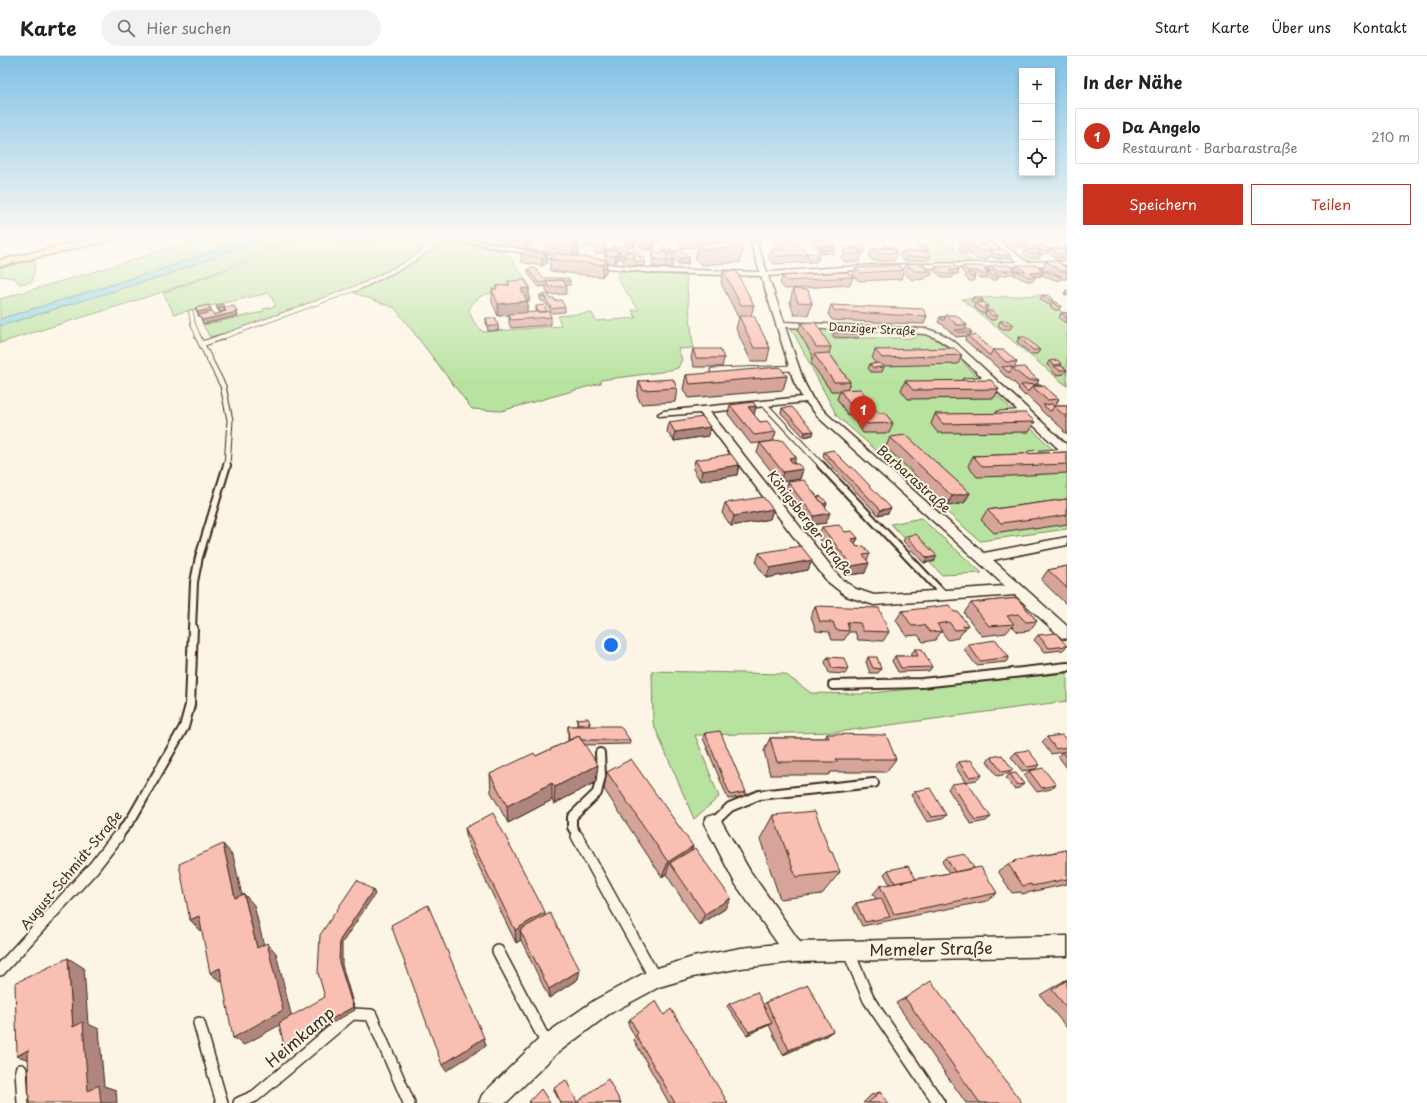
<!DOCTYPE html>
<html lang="de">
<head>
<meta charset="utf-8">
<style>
	:root { --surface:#fff; --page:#f2f2f2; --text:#222; --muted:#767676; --line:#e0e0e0; --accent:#c8321e }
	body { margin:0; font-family:"Playpen Sans",sans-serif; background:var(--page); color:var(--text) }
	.controls { position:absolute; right:12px; top:12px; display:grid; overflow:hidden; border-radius:0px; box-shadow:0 2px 6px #0003 }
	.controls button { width:36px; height:36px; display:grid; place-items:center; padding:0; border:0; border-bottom:1px solid var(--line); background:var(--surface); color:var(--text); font:20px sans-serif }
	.you { position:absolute; left:611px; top:589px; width:14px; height:14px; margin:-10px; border:3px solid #fff; border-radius:50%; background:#1a73e8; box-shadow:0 0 0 6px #1a73e833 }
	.badge { display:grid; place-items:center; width:26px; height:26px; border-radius:50%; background:var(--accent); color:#fff; font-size:13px; font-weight:700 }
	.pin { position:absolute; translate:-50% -33px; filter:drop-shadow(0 1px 2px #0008) }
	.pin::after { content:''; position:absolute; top:21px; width:14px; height:12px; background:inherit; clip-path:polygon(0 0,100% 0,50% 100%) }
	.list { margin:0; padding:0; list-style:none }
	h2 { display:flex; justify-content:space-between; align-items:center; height:52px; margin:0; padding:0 16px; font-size:17px }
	h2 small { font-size:13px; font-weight:400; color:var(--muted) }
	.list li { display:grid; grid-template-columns:26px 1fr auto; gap:12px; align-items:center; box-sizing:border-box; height:56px; margin:0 8px 8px; padding:0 8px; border:1px solid var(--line); border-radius:0px }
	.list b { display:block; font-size:15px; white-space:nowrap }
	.list p { margin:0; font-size:13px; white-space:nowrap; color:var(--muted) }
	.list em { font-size:13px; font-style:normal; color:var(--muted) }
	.actions { display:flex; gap:8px; padding:12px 16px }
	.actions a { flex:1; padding:9px 0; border:1px solid var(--accent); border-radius:0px; text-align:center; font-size:14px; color:var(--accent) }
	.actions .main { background:var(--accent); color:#fff }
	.icon { flex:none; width:22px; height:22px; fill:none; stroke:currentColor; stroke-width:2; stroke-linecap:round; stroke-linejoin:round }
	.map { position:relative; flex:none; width:1067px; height:1047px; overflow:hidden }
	header { display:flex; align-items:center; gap:24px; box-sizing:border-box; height:56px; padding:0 20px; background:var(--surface); border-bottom:1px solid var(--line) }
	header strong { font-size:19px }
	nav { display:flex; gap:22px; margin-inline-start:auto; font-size:14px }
	.search { width:280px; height:36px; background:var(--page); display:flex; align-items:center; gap:10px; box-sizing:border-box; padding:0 14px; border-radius:22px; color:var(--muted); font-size:15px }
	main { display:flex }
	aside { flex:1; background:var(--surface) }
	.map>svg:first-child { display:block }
</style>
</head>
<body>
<header>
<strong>Karte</strong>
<div class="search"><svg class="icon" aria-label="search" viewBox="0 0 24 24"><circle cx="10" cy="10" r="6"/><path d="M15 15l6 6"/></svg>Hier suchen</div>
<nav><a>Start</a><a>Karte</a><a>Über uns</a><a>Kontakt</a></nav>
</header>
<main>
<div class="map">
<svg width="1067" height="1047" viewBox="0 0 1067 1047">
	<rect width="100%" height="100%" fill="#fcf5e5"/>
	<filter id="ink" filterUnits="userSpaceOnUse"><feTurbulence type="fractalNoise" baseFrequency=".025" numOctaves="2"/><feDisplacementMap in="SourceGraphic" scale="8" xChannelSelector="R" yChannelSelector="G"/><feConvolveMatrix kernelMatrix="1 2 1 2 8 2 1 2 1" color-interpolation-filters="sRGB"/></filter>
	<g filter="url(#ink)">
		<path fill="#b8e29f" stroke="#7a865e" d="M 203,181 L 251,181 L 166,212 L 0,263 L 0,243 L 127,206 Z
			M 268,181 L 293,181 C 201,230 98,255 0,287 L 0,270 L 169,218 Z
			M 299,181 L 332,181 L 341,189 L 372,184 L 374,181 L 432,181 L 438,183 C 403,218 331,240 285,256 C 260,265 235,275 210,281 L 203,269 L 263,256 L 263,253 L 276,250 L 269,237 L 174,258 L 163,237 L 240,209 Z
			M 910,181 L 941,181 L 972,206 L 938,206 Z
			M 449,185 L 506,196 L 530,230 L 528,233 C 510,235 475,232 469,255 L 474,266 L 483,276 L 561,270 L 558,260 L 587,257 L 592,257 L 596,265 L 636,262 L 632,254 L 639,254 L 618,224 L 618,215 L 686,220 L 693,292 L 678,293 L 682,303 L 678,312 L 661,316 L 601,324 L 601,327 L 501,355 L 472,353 L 395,252 L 354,237 L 407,211 Z
			M 36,204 L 32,226 L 20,228 L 14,222 L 0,220 L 0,212 Z
			M 1040,239 L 1067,260 L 1067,330 L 962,243 Z
			M 791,272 L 828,272 L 834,282 L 916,282 L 913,276 L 931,280 L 948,292 L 1067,407 L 1067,473 L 980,485 L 837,360 Z
			M 921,462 L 982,517 L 942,519 L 930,507 L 936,505 L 913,481 L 905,483 L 891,468 Z
			M 652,615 L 785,618 L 811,637 L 861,638 L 1067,617 L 1067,645 L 838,676 L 695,679 L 719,741 L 694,763 L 653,667 Z"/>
		<path fill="#84d1e2" stroke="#678e94" d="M 251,181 L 268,181 L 169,218 L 0,270 L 0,263 L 166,212 Z"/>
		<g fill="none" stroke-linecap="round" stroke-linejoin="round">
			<g stroke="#3b2a1e" stroke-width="5.5">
				<path id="service-far4" d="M 577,181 L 583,190
					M 191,256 L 193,268 L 199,282
					M 219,282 L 360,231 L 404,209 L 447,181"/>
			</g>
			<g stroke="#3b2a1e" stroke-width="7">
				<path id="service-far3" d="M 198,281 L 223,330 L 230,364 L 227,410
					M 202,288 L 222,281
					M 713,315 L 795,312
					M 965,325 L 990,323
					M 764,348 L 822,410
					M 999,358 L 1025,356
					M 1030,398 L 1067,395"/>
			</g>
			<g stroke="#3b2a1e" stroke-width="10">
				<path id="service-far2" d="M 821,409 L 945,540
					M 192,573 L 194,526 L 199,501 L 227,409"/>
			</g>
			<g stroke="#3b2a1e" stroke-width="12">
				<path id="service-far1" d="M 833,629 L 922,627 L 1067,611
					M 713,767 L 730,751 L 759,739 L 874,727
					M 117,781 L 132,762 L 184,671 L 190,649 L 193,572
					M 578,781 L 572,771 L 572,761 L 597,737 L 601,720 L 600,697"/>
			</g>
			<g stroke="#3b2a1e" stroke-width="14">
				<path id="service" d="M 577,780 L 655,922
					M 498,895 L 547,988
					M 849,897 L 869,944 L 939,1047
					M 0,914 L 94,811 L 118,780
					M 199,967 L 222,1047
					M 21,1014 L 23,1047
					M 239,1047 L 255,1040 L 352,958 L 371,959 L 409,1047"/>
			</g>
			<g stroke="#3b2a1e" stroke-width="3">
				<path id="minor" d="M 442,181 L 457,181 L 569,202 L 573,204 L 569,206 Z
					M 749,181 L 755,181 L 767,216 L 875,209 L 1018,206 L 986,181 L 994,181 L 1027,206 L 1067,205 L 1067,209 L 875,213 L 768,220 L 784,266 L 927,273 L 942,278 L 956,287 L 1067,389 L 1067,398 L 1063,397 L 950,291 L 936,282 L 926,278 L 785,271 L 804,326 L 812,342 L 828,359 L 984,497 L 1067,481 L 1067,489 L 993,504 L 1067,570 L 1067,583 L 1062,582 L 1015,539 L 874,549 L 846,540 L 827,525 L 700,357 L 659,360 L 658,358 L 663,355 L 802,341 L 794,326 L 761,220 L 655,217 L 590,210 L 586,208 L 590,206 L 655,213 L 760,216 ZM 806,346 L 820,363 L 1005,530 L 874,539 L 856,533 L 841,523 L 710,356 Z
					M 713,759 L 719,761 L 750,815 L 800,886 L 1067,880 L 1067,900 L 795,906 L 741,912 L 693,921 L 659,931 L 609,958 L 556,998 L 506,1047 L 479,1047 L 482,1039 L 540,982 L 595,944 L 648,915 L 693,901 L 741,892 L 778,888 L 736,829 L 707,773 L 704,767 L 707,761 Z"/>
			</g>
			<g stroke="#3b2a1e" stroke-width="3">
				<path id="primary" d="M 98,181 L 118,181 L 113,184 L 0,210 L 0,204 Z"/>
			</g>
			<use href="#service-far4" stroke="#fcf5e5" stroke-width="4"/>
			<use href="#service-far3" stroke="#fcf5e5" stroke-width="5"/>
			<use href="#service-far2" stroke="#fcf5e5" stroke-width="6"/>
			<use href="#service-far1" stroke="#fcf5e5" stroke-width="8"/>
			<use href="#service" stroke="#fcf5e5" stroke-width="11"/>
			<use href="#minor" fill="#fcf5e5" fill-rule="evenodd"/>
			<use href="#primary" fill="#fbdf96" fill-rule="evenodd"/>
		</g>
		<path fill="#d6a499" stroke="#3b2a1e" d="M 462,181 L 473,181 L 470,183 Z
			M 477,181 L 507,181 L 508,184 L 502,189 L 483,185 L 483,182 L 480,183 Z
			M 509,181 L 531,181 L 531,189 L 525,193 L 508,190 L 508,182 Z
			M 532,181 L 544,181 L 544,184 L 533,184 Z
			M 545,181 L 579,181 L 578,198 L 575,200 L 605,204 L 605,199 L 604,197 L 605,193 L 612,195 L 612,191 L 626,195 L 639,201 L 645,202 L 644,210 L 623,209 L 624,202 L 618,203 L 615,208 L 607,207 L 606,216 L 602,221 L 550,215 L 550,203 L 553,199 L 545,197 Z
			M 583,181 L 605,181 L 605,182 L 604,197 L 596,198 L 591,190 L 586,190 L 583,185 Z
			M 635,181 L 651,181 L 652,183 L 652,181 L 659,181 L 661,183 L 661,187 L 655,188 L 654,194 L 644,194 L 634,184 Z
			M 678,181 L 737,181 L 737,185 L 743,191 L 740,206 L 701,209 L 695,203 L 698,191 L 682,192 L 677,186 Z
			M 767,181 L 810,181 L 768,182 Z
			M 946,181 L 955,181 L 955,182 L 947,182 Z
			M 968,181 L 987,181 L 990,184 L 989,188 L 978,188 L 989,193 L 1011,199 L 1009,202 L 997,203 L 989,200 L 988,203 L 977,203 L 970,198 L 970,197 L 969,196 L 969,198 L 965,198 L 959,194 L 960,192 L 959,191 L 962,183 L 968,182 Z
			M 1002,181 L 1027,181 L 1031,185 L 1027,192 L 1015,192 L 1001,183 Z
			M 777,184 L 799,192 L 806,197 L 819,200 L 818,204 L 817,204 L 816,206 L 774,208 L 769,202 L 771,194 L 777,194 L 775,192 Z
			M 814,184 L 835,189 L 834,192 L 836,193 L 834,197 L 821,198 L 818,196 L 819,193 L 818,193 L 813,188 Z
			M 625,185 L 635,188 L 635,191 L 626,192 L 625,189 Z
			M 1067,187 L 1067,201 L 1056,202 L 1049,197 L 1046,197 L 1045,198 L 1041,199 L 1039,202 L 1029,202 L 1023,198 L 1025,194 L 1033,194 L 1032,193 L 1034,189 L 1051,193 L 1064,193 Z
			M 884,190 L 896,193 L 895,196 L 897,197 L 894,205 L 874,205 L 869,201 L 871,193 L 883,193 Z
			M 919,190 L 928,193 L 927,196 L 931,200 L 929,204 L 904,205 L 899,200 L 901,196 L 920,196 L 918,194 Z
			M 853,191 L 866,194 L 864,197 L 862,198 L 859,206 L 845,206 L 841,202 L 844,195 L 845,195 L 846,193 L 852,193 Z
			M 663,192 L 672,199 L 667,199 L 667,204 L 673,205 L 672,211 L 653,211 L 652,204 L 653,196 L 663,197 Z
			M 673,195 L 689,201 L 688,208 L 678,209 L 672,203 Z
			M 521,198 L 547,199 L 547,207 L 542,210 L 521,206 Z
			M 1046,205 L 1061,208 L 1067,211 L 1067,223 L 1059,223 L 1059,225 L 1042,219 L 1041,220 L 1034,221 L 1035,221 L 1033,225 L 1027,225 L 1014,219 L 1016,215 L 1018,215 L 1015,213 L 1017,209 L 1042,213 L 1042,215 L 1043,216 L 1044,215 L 1045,215 L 1042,213 Z
			M 906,208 L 924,211 L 932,216 L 931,220 L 927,220 L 925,223 L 912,224 L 903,216 L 901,223 L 859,225 L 853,220 L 856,212 L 903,214 Z
			M 963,210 L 988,214 L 987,217 L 988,215 L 990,215 L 988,214 L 990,210 L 1015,214 L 1013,218 L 1007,218 L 1006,220 L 997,219 L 999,220 L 997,224 L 991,224 L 988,220 L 987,222 L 981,222 L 976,219 L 973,219 L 975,221 L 973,225 L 969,225 L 965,221 L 966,219 L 961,214 Z
			M 935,211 L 959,214 L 958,218 L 954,218 L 952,222 L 943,222 L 934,215 Z
			M 528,213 L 543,222 L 570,225 L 570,229 L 566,229 L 566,238 L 549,239 L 546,233 L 546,230 L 539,231 L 528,217 Z
			M 723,215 L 754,249 L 751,260 L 770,292 L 767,305 L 751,305 L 736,273 L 739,261 L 738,261 L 721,227 Z
			M 782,220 L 853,221 L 850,229 L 785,233 L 780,228 Z
			M 508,225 L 529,232 L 529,245 L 527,245 L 527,257 L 537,256 L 536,254 L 536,250 L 547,256 L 551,261 L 551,269 L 511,272 L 509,267 L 509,259 L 498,260 L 492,246 L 492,233 L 496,233 L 496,230 L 508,229 Z
			M 793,233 L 812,247 L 808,259 L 794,259 L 790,246 Z
			M 1066,234 L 1067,234 L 1067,240 L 1064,238 Z
			M 540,239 L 555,245 L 565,251 L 565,256 L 552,257 L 544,245 L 541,245 L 540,243 Z
			M 1042,239 L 1054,244 L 1052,246 L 1061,250 L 1059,254 L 1055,254 L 1050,251 L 1051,248 L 1047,248 L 1040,243 Z
			M 973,241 L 983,244 L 982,246 L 988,250 L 985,257 L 981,257 L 974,251 L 975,248 L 971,245 Z
			M 831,249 L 927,260 L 924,268 L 893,267 L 832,264 L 828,258 Z
			M 216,250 L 237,256 L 238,260 L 203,268 L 200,260 L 199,261 L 197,256 L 195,252 L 213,257 L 214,259 L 225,256 L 225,255 L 219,256 Z
			M 987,255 L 998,260 L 995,264 L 991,264 L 985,259 Z
			M 1061,257 L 1067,257 L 1067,269 L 1066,268 L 1067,266 L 1064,266 L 1059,262 Z
			M 946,259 L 967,269 L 965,274 L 972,276 L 970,279 L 993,294 L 1017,306 L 1014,312 L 1039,324 L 1037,328 L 1059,343 L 1055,350 L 1067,350 L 1067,378 L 1063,375 L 1064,374 L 1048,360 L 1047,360 L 1040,353 L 1040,352 L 1026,339 L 1025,340 L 1018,333 L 1019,331 L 1007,321 L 1006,321 L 1000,315 L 1000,314 L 988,303 L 987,303 L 965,284 L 966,280 L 956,281 L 942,268 L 940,268 L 938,266 L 940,261 L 945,261 Z
			M 486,262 L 498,270 L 499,274 L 488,275 L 486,267 Z
			M 1000,265 L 1013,269 L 1010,273 L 1003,273 L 998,270 Z
			M 801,267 L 831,291 L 829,297 L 850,326 L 847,334 L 871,345 L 870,347 L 878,357 L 893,367 L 889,377 L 863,377 L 851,359 L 848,359 L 837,343 L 840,335 L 831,335 L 811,307 L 813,300 L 798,275 Z
			M 834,273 L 860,278 L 858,282 L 834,281 L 833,277 Z
			M 1019,281 L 1040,294 L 1037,298 L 1031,298 L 1017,286 Z
			M 693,293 L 724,302 L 722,311 L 694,311 L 691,302 Z
			M 875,294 L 962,299 L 958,308 L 883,310 L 884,311 L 882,316 L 871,316 L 868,312 L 870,308 L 876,307 L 872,303 Z
			M 1049,305 L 1062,308 L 1061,310 L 1067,314 L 1064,318 L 1056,319 L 1051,314 L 1052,313 L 1047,309 Z
			M 686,319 L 787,320 L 783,334 L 688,342 L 683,333 Z
			M 639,325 L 677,332 L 675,346 L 641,348 L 637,339 Z
			M 905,325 L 999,333 L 994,342 L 908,343 L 901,334 Z
			M 730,349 L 754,359 L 760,366 L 776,376 L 773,385 L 751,388 L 728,358 Z
			M 782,352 L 813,379 L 804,381 L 781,357 Z
			M 935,358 L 1035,366 L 1029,376 L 938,377 L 931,368 Z
			M 669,366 L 710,371 L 708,380 L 674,385 L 667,376 Z
			M 890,381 L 970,437 L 964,447 L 947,450 L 886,391 Z
			M 760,387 L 803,413 L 800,423 L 780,426 L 757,397 Z
			M 824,396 L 888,457 L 878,459 L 823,401 Z
			M 1067,396 L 1067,417 L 1010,420 L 977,421 L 968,410 L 973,400 Z
			M 695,404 L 739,409 L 737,419 L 700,425 L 693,413 Z
			M 788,426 L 825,451 L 826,467 L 810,469 L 785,436 Z
			M 1067,443 L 1067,468 L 1034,473 L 1033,471 L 994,477 L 981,464 L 987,454 Z
			M 725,447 L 773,453 L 770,463 L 731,470 L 722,457 Z
			M 822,471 L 845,476 L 858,482 L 855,488 L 857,491 L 870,498 L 867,504 L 865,517 L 847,519 L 818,481 Z
			M 906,480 L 934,505 L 924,507 L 903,485 Z
			M 759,497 L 812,504 L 808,514 L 766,522 L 756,507 Z
			M 1067,510 L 1067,549 L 1041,524 L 1048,514 Z
			M 1017,542 L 1037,565 L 1029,575 L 1018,576 L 1012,570 L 1006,577 L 982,580 L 964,557 L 971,547 Z
			M 815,550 L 889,576 L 883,585 L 858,584 L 855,576 L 849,576 L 844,584 L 832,584 L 829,576 L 816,575 L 811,560 Z
			M 902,555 L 954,556 L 968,569 L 958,582 L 948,584 L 942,576 L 941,576 L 935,584 L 923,586 L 918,579 L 906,580 L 896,564 Z
			M 1038,579 L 1067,590 L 1063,594 L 1045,596 L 1034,584 Z
			M 968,588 L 1009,601 L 1006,606 L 976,609 L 964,593 Z
			M 915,593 L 932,611 L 929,615 L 898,616 L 892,605 L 895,600 L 912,600 L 911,598 Z
			M 828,601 L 848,613 L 845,618 L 829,617 L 825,606 Z
			M 868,601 L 881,613 L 878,617 L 870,617 L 866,606 Z
			M 577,663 L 590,667 L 589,670 L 630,684 L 630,688 L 584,689 L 596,726 L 554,748 L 552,744 L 508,767 L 491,736 L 490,718 L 536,700 L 568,685 L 568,670 L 577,670 Z
			M 705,677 L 746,736 L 744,740 L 728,743 L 703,682 Z
			M 827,678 L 896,703 L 886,716 L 831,716 L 828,719 L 770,719 L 764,695 L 770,682 L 825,682 Z
			M 1047,681 L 1067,685 L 1067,712 L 1058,700 L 1062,696 L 1051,698 L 1042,686 Z
			M 1016,696 L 1040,709 L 1035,713 L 1022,715 L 1011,701 Z
			M 991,701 L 1013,714 L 1008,718 L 997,720 L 987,705 Z
			M 959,706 L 982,719 L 977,724 L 965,726 L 955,710 Z
			M 1029,715 L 1056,729 L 1051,733 L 1037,736 L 1024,719 Z
			M 607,716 L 693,790 L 691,794 L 725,853 L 699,869 L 666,818 L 662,821 L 604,733 Z
			M 1010,718 L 1024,728 L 1019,732 L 1014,733 L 1006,722 Z
			M 952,728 L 991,761 L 986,765 L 971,768 L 948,733 Z
			M 915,735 L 946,759 L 942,763 L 927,766 L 911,739 Z
			M 773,759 L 830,796 L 840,816 L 822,838 L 780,843 L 760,783 Z
			M 465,772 L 545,860 L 578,923 L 549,942 L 521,884 L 516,887 L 468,788 Z
			M 1067,794 L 1067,828 L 1022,838 L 1021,836 L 1012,837 L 998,815 L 1008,808 L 1012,807 L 1015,804 Z
			M 946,802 L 974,812 L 997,837 L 987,845 L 862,870 L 853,851 L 856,847 L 876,843 L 873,838 L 880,830 L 890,828 L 884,818 L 888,814 L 916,823 L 949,817 L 942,806 Z
			M 1067,923 L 1067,972 L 1040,939 Z
			M 905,942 L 1022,1047 L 966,1047 L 896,947 Z
			M 766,946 L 826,980 L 783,999 L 769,969 L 747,979 L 727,950 L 729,948 L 763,949 Z
			M 664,959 L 728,1047 L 669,1047 L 634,984 L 635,981 L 628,968 L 630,963 Z
			M 554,1032 L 577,1046 L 621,1047 L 560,1047 L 554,1034 Z
			M 880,1036 L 888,1047 L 863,1047 L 871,1039 Z"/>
		<path fill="#ae867d" stroke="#3b2a1e" d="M 502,181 L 507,181 L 508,184 L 502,189 Z
			M 531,181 L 531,189 L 525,193 L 525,186 Z
			M 574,181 L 579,181 L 578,198 L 573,202 Z
			M 655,186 L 654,194 L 644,194 L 645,187 Z
			M 822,194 L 828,194 L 827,197 L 821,198 Z
			M 618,195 L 618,199 L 628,197 L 624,201 L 624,202 L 618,203 L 615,208 L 616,200 Z
			M 673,195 L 672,199 L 666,200 L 666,196 Z
			M 547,199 L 547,207 L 542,210 L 542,202 Z
			M 689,201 L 688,208 L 678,209 L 680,202 Z
			M 607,204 L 606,216 L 602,221 L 603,209 Z
			M 1043,216 L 1041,220 L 1029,221 L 1030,217 Z
			M 529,232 L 529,245 L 521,245 L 521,233 Z
			M 527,245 L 527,258 L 498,260 L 498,248 Z
			M 225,250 L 226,255 L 224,252 L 225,255 L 219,256 L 218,252 Z
			M 211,253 L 213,257 L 199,261 L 198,256 Z
			M 237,256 L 238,260 L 203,268 L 202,264 Z
			M 756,350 L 754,360 L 748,351 Z
			M 710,371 L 708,380 L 674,385 L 675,376 Z
			M 814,375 L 813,379 L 804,381 L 805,376 Z
			M 796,401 L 793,411 L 789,402 Z
			M 739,409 L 737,419 L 700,425 L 702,415 Z
			M 803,413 L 800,423 L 780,426 L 783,416 Z
			M 970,437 L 964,447 L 947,450 L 952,440 Z
			M 827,447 L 825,452 L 818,448 Z
			M 891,452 L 888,457 L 878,459 L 881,454 Z
			M 773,453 L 770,463 L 731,470 L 734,460 Z
			M 830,457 L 826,467 L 810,469 L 814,460 Z
			M 858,482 L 853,492 L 851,483 Z
			M 937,500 L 934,505 L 924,507 L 927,502 Z
			M 812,504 L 808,514 L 766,522 L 770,512 Z
			M 869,507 L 865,517 L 847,519 L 852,510 Z
			M 598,709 L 596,726 L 554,748 L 555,731 Z
			M 552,727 L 552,744 L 508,767 L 507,750 Z
			M 223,788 L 233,799 L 245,853 L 235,842 Z
			M 693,790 L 686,806 L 670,807 L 666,818 L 662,821 L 668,806 Z
			M 373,834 L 375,838 L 342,887 L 342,909 L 355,954 L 287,993 L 284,990 L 353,951 L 339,906 L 340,884 Z
			M 244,838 L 254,849 L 267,902 L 257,892 Z
			M 731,842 L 725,853 L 699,869 L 705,858 Z
			M 545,856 L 545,870 L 520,874 L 521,884 L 516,887 L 515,874 Z
			M 199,860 L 210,870 L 201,875 L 190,864 Z
			M 267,887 L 276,897 L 292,962 L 244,989 L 233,982 Z
			M 68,902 L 84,912 L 88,968 L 99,973 L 104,1030 L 116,1034 L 117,1047 L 101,1047 L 88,1035 L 73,971 Z
			M 220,912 L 230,921 L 221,926 L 210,917 Z
			M 580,914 L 578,923 L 549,942 L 549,933 Z
			M 772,967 L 769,969 L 747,979 L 749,976 Z
			M 833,975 L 826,980 L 783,999 L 789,994 Z
			M 484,982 L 486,990 L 446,1015 L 442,1009 Z
			M 28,994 L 36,1006 L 17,1000 Z"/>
		<path fill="#f9bfb2" stroke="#3b2a1e" d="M 509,181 L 531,181 L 525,186 L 508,182 Z
			M 596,181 L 605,181 L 605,182 L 597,183 Z
			M 640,181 L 651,181 L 655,186 L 645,187 Z
			M 653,181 L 659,181 L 661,183 L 655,184 Z
			M 680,181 L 723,181 L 683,184 Z
			M 972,181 L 979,189 L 983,189 L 992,195 L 980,195 L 973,190 L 975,190 L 962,183 Z
			M 974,181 L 987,181 L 990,184 L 978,184 Z
			M 1013,181 L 1027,181 L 1031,185 L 1019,185 Z
			M 777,184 L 792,184 L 799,192 L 803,192 L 808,199 L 776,200 L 771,194 L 785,194 Z
			M 814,184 L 830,184 L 835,189 L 819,190 Z
			M 625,185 L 635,185 L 635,188 L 626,188 Z
			M 738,185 L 743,191 L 703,194 L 698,188 Z
			M 1034,189 L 1041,189 L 1051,193 L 1062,192 L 1067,195 L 1067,197 L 1058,198 L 1051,193 L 1046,194 L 1047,195 L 1042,195 Z
			M 862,190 L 866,194 L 857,194 L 855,193 L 853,191 Z
			M 884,190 L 892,190 L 896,193 L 893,193 L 892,192 L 887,192 Z
			M 919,190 L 923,190 L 928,193 L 924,194 Z
			M 961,190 L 965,190 L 970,194 L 966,194 Z
			M 612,191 L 621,191 L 626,195 L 636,194 L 639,197 L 639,201 L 645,202 L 644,206 L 634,205 L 635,197 L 625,196 L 625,198 L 618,199 L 618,196 L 621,196 Z
			M 833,191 L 836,193 L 822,194 L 819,192 Z
			M 663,192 L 670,192 L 673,195 L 666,196 Z
			M 892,192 L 897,197 L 877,197 L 871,193 Z
			M 605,193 L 611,193 L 612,195 L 608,194 L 607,196 Z
			M 846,193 L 856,193 L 862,198 L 847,198 L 844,195 L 847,195 Z
			M 989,193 L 1004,194 L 1011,199 L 998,199 L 992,197 L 991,197 L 992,195 Z
			M 608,194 L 618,195 L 616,200 L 605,199 Z
			M 683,194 L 689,201 L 680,202 L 673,195 Z
			M 1025,194 L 1037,194 L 1041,197 L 1039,197 L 1041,198 L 1031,198 Z
			M 526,195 L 547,199 L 542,202 L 521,198 Z
			M 625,196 L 635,197 L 634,201 L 624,201 Z
			M 653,196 L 667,197 L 667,204 L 654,203 Z
			M 901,196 L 926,196 L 931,200 L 905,201 Z
			M 555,197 L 607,204 L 603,209 L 550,203 Z
			M 806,197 L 816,197 L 819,200 L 816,200 L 817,202 L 807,202 L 808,199 Z
			M 667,204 L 673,205 L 673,207 L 666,207 Z
			M 1055,204 L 1067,212 L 1067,215 L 1061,215 L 1046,205 Z
			M 920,207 L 929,215 L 915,215 L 906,208 Z
			M 1061,208 L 1062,208 L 1067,211 L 1067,212 Z
			M 898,209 L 904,214 L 861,217 L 856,212 Z
			M 1009,209 L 1015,214 L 1005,214 L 1008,216 L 996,214 L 990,210 Z
			M 1017,209 L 1036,209 L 1042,213 L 1039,213 L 1043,216 L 1030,217 L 1035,221 L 1029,221 L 1016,215 L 1026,216 Z
			M 955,210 L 959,214 L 949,214 L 954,218 L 944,218 L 935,211 Z
			M 963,210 L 982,210 L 988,214 L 984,214 L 989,218 L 982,218 L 978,215 L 968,215 Z
			M 924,211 L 927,211 L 932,216 L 928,216 L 929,215 Z
			M 535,212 L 543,222 L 569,222 L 570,225 L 564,225 L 563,224 L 546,225 L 546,226 L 539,227 L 528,213 Z
			M 723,215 L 736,215 L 754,249 L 741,249 Z
			M 988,215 L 993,215 L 999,220 L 993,220 Z
			M 1044,215 L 1052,215 L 1061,221 Z
			M 847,216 L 853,221 L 787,225 L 782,220 Z
			M 967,217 L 971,217 L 975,221 L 971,221 Z
			M 525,224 L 529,232 L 521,233 L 527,245 L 498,248 L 492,233 L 497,233 L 496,230 L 510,229 L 508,225 Z
			M 563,224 L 566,230 L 549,231 L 546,225 Z
			M 793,233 L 808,234 L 812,247 L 798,246 Z
			M 548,238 L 550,243 L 554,242 L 555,245 L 561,244 L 565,251 L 552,253 L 544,240 L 541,241 L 540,239 Z
			M 1042,239 L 1047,239 L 1054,244 L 1049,244 Z
			M 973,241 L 979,241 L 983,244 L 977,244 Z
			M 984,246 L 988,250 L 984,250 L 987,253 L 983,253 L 976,247 Z
			M 1052,246 L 1057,246 L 1061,250 L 1057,250 Z
			M 223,248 L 225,250 L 218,252 L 216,250 Z
			M 209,249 L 211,253 L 198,256 L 195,252 Z
			M 544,249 L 547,256 L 538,256 L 536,250 Z
			M 831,249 L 923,253 L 927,260 L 897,259 L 835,255 Z
			M 234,250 L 237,256 L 202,264 L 199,259 L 212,256 L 214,259 L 226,255 L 224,252 Z
			M 549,255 L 551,261 L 511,264 L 509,258 Z
			M 987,255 L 992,255 L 998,260 L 993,260 Z
			M 1061,257 L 1067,257 L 1067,262 Z
			M 946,259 L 956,259 L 967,269 L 957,269 Z
			M 739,260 L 754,260 L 770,292 L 754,292 Z
			M 940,261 L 945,261 L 944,264 L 942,264 Z
			M 486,262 L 496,262 L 498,270 L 488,270 Z
			M 1000,265 L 1008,265 L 1013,269 L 1005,269 Z
			M 815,266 L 831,291 L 816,291 L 801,267 Z
			M 834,273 L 858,274 L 860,278 L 835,277 Z
			M 969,273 L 972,276 L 958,276 L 955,274 Z
			M 967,279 L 975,279 L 993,294 L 990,299 L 989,299 Z
			M 1019,281 L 1025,281 L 1040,294 L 1033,294 Z
			M 954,292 L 962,299 L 882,302 L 875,294 Z
			M 693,293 L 720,293 L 724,302 L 696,302 Z
			M 993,294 L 1004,294 L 1017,306 L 1006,306 Z
			M 829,297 L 850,326 L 834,326 L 814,298 Z
			M 1057,304 L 1062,308 L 1054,309 L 1049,305 Z
			M 880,307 L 884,311 L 873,312 L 870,308 Z
			M 1011,310 L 1012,312 L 1010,316 L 1008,316 L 1002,311 Z
			M 1054,310 L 1062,310 L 1067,314 L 1059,314 Z
			M 780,311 L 787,320 L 690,328 L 686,319 Z
			M 1024,311 L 1038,324 L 1027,324 L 1012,312 Z
			M 673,323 L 677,332 L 643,334 L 639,325 Z
			M 991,324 L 999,333 L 913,334 L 905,325 Z
			M 1041,328 L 1043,330 L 1032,330 L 1029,335 L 1027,335 L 1021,329 Z
			M 1032,330 L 1044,330 L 1059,343 L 1047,344 Z
			M 860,333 L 871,345 L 869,345 L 878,357 L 885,357 L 893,367 L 867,368 L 854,350 L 851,350 L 840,334 Z
			M 753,346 L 756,350 L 748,351 L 760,366 L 767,365 L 776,376 L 754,379 L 730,349 Z
			M 1052,348 L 1054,350 L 1051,355 L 1050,355 L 1043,349 Z
			M 1054,350 L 1067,350 L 1067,362 Z
			M 792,351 L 814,375 L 805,376 L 782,352 Z
			M 1026,357 L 1035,366 L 943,368 L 935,358 Z
			M 703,361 L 710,371 L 675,376 L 669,366 Z
			M 906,379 L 970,437 L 952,440 L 890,381 Z
			M 782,384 L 796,401 L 789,402 L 793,408 L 798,408 L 803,413 L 783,416 L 760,387 Z
			M 833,394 L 850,411 L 852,411 L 891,452 L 881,454 L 824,396 Z
			M 1067,396 L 1067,408 L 1016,410 L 983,411 L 973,400 Z
			M 731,398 L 739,409 L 702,415 L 695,404 Z
			M 804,424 L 830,457 L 814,460 L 788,426 Z
			M 821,440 L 827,447 L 823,448 L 817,441 Z
			M 763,441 L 773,453 L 734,460 L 725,447 Z
			M 1067,443 L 1067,459 L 1041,463 L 1040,462 L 1001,467 L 987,454 Z
			M 839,469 L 845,476 L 852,475 L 858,482 L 851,483 L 857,491 L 864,490 L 870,498 L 863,499 L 869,507 L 852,510 L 822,471 Z
			M 916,478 L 937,500 L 927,502 L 906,480 Z
			M 801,490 L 812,504 L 770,512 L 759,497 Z
			M 1067,510 L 1067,532 L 1048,514 Z
			M 1017,542 L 1037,565 L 1026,566 L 1018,558 L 1007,560 L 1014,568 L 989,570 L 971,547 Z
			M 949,549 L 954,556 L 958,556 L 968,569 L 963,570 L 965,573 L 955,574 L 949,566 L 937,568 L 942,575 L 930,576 L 924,569 L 912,570 L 902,555 Z
			M 815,550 L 879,552 L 889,576 L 863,575 L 860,567 L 847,566 L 849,575 L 836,574 L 833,566 L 820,566 Z
			M 1056,577 L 1067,590 L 1049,592 L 1038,579 Z
			M 996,584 L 1009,601 L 980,605 L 968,588 Z
			M 915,593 L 922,593 L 932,611 L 901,612 L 895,600 L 918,600 Z
			M 828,601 L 844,602 L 848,613 L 832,612 Z
			M 868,601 L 877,601 L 881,613 L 873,612 Z
			M 588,662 L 590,667 L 578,669 L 577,663 Z
			M 568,670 L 620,670 L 630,684 L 581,684 L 579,680 L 569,684 Z
			M 720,675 L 746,736 L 730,739 L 705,677 Z
			M 827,678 L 886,679 L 896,703 L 836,703 L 837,706 L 777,706 L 770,682 L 829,682 Z
			M 1062,679 L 1067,685 L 1067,691 L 1056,693 L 1047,681 Z
			M 579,680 L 598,709 L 555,731 L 552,727 L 507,750 L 490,718 L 534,697 L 536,700 Z
			M 1028,694 L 1040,709 L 1027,711 L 1016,696 Z
			M 1067,695 L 1067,701 L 1062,696 Z
			M 1002,699 L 1013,714 L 1002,716 L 991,701 Z
			M 631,703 L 693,790 L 668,806 L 607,716 Z
			M 971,704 L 982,719 L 969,721 L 959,706 Z
			M 1043,712 L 1056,729 L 1042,732 L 1029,715 Z
			M 1016,717 L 1024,728 L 1018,729 L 1010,718 Z
			M 967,726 L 991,761 L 975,764 L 952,728 Z
			M 930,732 L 946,759 L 931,761 L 915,735 Z
			M 815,755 L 830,796 L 832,796 L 840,816 L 796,821 L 773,759 Z
			M 493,757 L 545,856 L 515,874 L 465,772 Z
			M 223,788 L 235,842 L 244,838 L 257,892 L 267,887 L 283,954 L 233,982 L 220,912 L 210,917 L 199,860 L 190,864 L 179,808 Z
			M 695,792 L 731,842 L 705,858 L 670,807 Z
			M 1067,794 L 1067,823 L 1032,830 L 1031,828 L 1023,830 L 1008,808 L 1016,806 L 1015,804 Z
			M 965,798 L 974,812 L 955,816 L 946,802 Z
			M 908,810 L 916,823 L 895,827 L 888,814 Z
			M 981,811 L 997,837 L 894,858 L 880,830 Z
			M 357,824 L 373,834 L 340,884 L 339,906 L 353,951 L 284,990 L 279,967 L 325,941 L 318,917 L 320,879 Z
			M 881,842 L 890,861 L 865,866 L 856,847 Z
			M 428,849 L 484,982 L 442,1009 L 391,869 Z
			M 550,857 L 580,914 L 549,933 L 520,874 Z
			M 68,902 L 73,971 L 83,966 L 88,1035 L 99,1029 L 101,1047 L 29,1047 L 28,994 L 17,1000 L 15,927 Z
			M 1067,924 L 1067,952 L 1052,934 Z
			M 931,925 L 1022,1047 L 980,1047 L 905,942 Z
			M 808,929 L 833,975 L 789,994 L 766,946 Z
			M 757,936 L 772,967 L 749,976 L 729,948 Z
			M 656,945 L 664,959 L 671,953 L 728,1047 L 675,1047 L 636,979 L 638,977 L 630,963 Z
			M 608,1023 L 621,1047 L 561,1047 L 554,1032 L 566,1024 L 577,1046 Z
			M 541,1033 L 550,1047 L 528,1047 Z
			M 880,1036 L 888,1047 L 868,1047 Z"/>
	</g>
	<linearGradient id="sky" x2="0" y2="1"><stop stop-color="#80c0e6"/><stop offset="0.55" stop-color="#fefaf3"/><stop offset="1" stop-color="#fefaf3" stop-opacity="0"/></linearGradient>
	<rect width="1067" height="328" fill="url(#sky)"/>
	<g text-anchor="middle" stroke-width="4" stroke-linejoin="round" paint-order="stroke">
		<g font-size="11" fill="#3b2a1e" stroke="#fcf5e5">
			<text transform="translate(872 273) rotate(3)" y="4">Danziger Straße</text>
		</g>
		<g font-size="13" fill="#3b2a1e" stroke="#fcf5e5">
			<text transform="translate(914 423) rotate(42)" y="5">Barbarastraße</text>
			<text transform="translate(810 467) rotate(52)" y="5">Königsberger Straße</text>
			<text transform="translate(71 814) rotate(-50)" y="5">August-Schmidt-Straße</text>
		</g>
		<g font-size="16" fill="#3b2a1e" stroke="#fcf5e5">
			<text transform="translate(931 893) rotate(-1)" y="6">Memeler Straße</text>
			<text transform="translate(300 981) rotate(-40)" y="6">Heimkamp</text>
		</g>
	</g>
</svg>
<div class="controls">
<button>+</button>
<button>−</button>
<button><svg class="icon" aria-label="locate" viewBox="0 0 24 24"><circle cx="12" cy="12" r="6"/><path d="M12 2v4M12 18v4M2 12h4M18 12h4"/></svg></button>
</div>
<div class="you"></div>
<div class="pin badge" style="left:863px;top:373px">1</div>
</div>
<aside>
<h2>In der Nähe<small></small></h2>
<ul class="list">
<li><span class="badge">1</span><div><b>Da Angelo</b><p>Restaurant · Barbarastraße</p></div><em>210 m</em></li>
</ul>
<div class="actions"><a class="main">Speichern</a><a>Teilen</a></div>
</aside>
</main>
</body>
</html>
